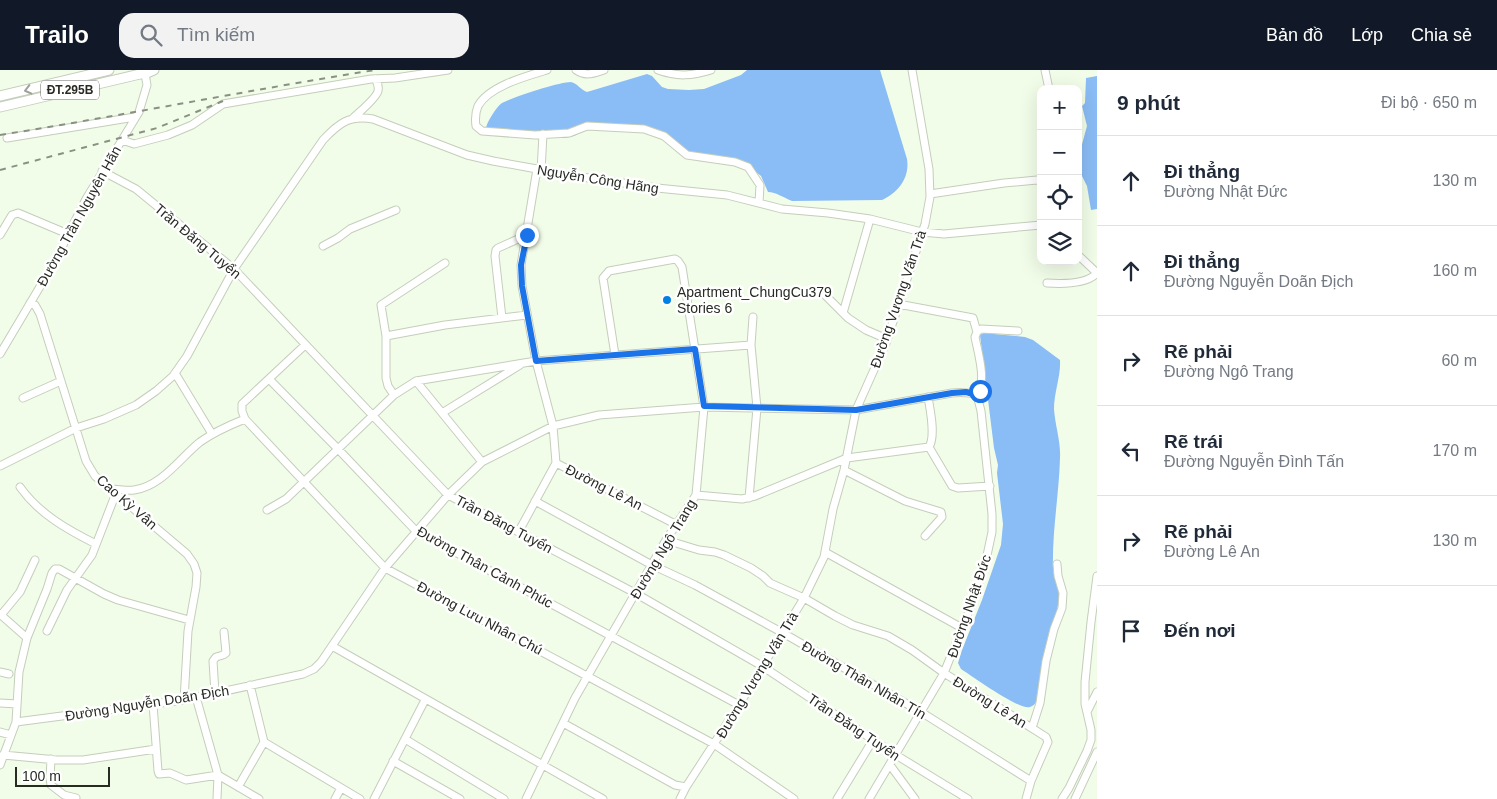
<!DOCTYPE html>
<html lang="vi">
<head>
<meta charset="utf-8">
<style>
	:root { --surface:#fff; --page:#f2f2f3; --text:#1f2937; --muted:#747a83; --line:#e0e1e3; --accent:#111827 }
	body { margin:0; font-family:Arial,sans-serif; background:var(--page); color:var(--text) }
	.controls { position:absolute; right:15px; top:15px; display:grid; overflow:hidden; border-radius:10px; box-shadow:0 5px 20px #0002 }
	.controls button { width:45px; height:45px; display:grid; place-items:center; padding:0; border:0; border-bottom:1px solid var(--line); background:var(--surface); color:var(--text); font:25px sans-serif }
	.scale { position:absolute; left:15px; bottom:12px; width:95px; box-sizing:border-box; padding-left:5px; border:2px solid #272b23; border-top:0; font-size:14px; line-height:18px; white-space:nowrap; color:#272b23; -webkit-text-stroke:4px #fff; paint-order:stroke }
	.stop { position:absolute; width:15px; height:15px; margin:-11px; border:4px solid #1a73e8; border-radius:50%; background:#fff }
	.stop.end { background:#1a73e8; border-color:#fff; box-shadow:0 1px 5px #0008 }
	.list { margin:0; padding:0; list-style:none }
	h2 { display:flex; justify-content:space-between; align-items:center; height:65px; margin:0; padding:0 20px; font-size:21px }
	h2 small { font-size:16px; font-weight:400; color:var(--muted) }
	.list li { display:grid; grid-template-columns:32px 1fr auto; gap:15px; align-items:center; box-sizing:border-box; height:90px; padding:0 20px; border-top:1px solid var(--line) }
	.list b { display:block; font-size:19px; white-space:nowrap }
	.list p { margin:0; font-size:16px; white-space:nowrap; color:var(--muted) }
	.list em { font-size:16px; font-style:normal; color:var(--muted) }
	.icon { flex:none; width:28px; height:28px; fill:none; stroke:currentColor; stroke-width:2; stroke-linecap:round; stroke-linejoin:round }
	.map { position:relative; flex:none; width:1097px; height:729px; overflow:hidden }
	header { display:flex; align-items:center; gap:30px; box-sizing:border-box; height:70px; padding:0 25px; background:var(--accent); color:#fff }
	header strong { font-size:24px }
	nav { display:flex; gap:28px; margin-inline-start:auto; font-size:18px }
	.search { width:350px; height:45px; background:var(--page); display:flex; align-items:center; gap:12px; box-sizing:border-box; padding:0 18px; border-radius:15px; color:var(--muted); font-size:19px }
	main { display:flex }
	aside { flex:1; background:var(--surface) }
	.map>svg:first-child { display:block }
</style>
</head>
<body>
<header>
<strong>Trailo</strong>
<div class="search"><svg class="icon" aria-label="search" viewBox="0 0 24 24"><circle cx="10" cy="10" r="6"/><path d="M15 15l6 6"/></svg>Tìm kiếm</div>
<nav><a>Bản đồ</a><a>Lớp</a><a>Chia sẻ</a></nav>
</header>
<main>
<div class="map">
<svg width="1097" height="729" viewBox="0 0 1097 729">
	<rect width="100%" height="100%" fill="#f2fde9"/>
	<path fill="#8abcf5" d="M 747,0 L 880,0 L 907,89 C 910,108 898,123 882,130 L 792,131 C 784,128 776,122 768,122 L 761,106 L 756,102 L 740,95 L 692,88 L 663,65 L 602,58 L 588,59 L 574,66 L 565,68 L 491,64 L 486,59 C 486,53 497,36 502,33 C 513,27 559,12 571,12 C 577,13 581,20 587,22 L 647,4 L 652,6 L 662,17 L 668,19 L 689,20 L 704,19 L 741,5 Z
		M 1097,6 L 1097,139 L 1091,140 L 1087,116 L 1081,104 L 1078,89 L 1087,56 L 1082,36 L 1085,33 L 1086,8 Z
		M 984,263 L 1025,267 L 1033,270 L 1060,290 C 1061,306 1054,322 1054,339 C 1055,355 1061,372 1060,388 C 1059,425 1052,461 1053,498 C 1053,507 1059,515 1059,524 C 1059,540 1052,556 1049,572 C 1045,588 1042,617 1036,632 C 1035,634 1033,636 1030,637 C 1020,641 972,606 961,599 L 958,593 L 962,580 L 982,530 L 1001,475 L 1003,454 L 997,403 L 998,395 L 994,378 L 980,265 Z"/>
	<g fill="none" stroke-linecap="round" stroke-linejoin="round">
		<g stroke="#c4cebb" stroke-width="9">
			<path id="minor" d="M 547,0 C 527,6 489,16 478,36 C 475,43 475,49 476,56 L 482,61 L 535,65 L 569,63 L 587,56 L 644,59 L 664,66 L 687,85 L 735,92 L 748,97 L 760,115 L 759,133
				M 576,0 C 586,7 594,3 604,0
				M 658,0 C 677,7 692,6 711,0
				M 1045,0 L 1049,19
				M 352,49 C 358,43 376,29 378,21 C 379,16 378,13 375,9
				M 7,68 L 135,47
				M 122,70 L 134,74 L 168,65 L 192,55 L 223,34 L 371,9 L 395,8 L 448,0
				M 537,99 L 521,195 L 522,216 L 536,291 L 553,356 L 556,393 L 677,455
				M 102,101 L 136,119 L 234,199 L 448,425 L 635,523 L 762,596 L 896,685 L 968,729
				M 541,101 L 543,64
				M 930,124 L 1004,113 L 1037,110 L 1041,111
				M 0,165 L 12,145 L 18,143 L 68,164
				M 323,176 L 338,168 L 350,159 L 396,140
				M 1078,185 L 1097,203
				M 1047,213 C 1062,214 1087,214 1097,203
				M 824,224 L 848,248 L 866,260 L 887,269
				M 30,233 L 35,235 L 40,244 L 86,391 L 95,406 L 187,484 L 194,494 L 197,503 L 196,517 L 188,561 L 184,630
				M 898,234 L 973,248 L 977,262
				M 843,243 L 870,149
				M 502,248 L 495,186 L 496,180 L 498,178 L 527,165
				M 386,266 L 445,255 L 527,245
				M 305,275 L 242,334 L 242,341 L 245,349 L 385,498 L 714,674 L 794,729
				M 0,284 L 54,193 L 86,129 L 139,42 L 147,15 L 145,4
				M 175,303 L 212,364
				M 269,309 L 338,379 L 416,461 L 739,635
				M 416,311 L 482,392
				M 394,325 L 388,316 L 386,308 L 386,266 L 381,235 L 445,193
				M 977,325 C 987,311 978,283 975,267 L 977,262 L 981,259 L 1018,261
				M 23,328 L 61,311
				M 442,343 L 520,295
				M 929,377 L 952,416 L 958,418 L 990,416
				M 0,396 L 76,358 L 104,349 L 136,335 L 156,321 L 173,306 L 187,286 L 234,199 L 323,70 C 339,53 349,45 373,49 L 467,85 L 493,91 L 537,99 L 541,101 L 657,118 L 727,125 L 782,139 L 828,143 L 870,149 L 922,162 L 944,164 L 1041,155
				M 844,400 L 905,431 L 941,442 L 942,447 L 925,466
				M 20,417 C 39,444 68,460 96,474
				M 111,419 C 118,419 127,421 134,420 C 162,416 180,388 200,372 C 214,362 230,355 245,349
				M 696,425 L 742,429 L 755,426 L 847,388 L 929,377 C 936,366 930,339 928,327
				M 749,428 L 757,338 L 751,275 L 753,247
				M 535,431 L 652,495 L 695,515 L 783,563 L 921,642 L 1031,711
				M 267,440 L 286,429 L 394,325 L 416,311 L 536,291 L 751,275
				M 519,461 L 556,393
				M 666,470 L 699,480 L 715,482 L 724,485 L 751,498 L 763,506 L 770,513 L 804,528 L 835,546 L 853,555 L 888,566 L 912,580 L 944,603 L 1046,667 L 1048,672 L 1031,711 L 1026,729
				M 825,482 L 962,558
				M 0,544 L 27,568 L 19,602 L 16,652 L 0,695
				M 1,545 L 20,522 L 35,490
				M 47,561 L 67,520 L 92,485 L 116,423
				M 27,568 L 47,519 L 52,503 L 55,499 L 59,499 L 104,524 L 118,530 L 189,550
				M 332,576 L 603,729
				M 0,602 L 9,604
				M 250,615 L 264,672 L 360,729
				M 215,623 L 213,591 L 216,587 L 223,585 L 226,583 L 224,562
				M 196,627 L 218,705 L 259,729
				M 0,633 L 17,634
				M 153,634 L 158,701 L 159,704 L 170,703 L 186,710 L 218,705 L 217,729
				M 1087,642 L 1097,622
				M 16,652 L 184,630 L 303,604 L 314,599 L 321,592 L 385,498 L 448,425 L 482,392 L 553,356 L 599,345 L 704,337 L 856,340 L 952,323 C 961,322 968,322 977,325 L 981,341 L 992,444 L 992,462 L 986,490 L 973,531 L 944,603 L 869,729
				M 563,653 L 675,715 L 686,717
				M 1032,658 L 1040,633 L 1046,591 L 1054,559 L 1062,538 L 1063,523 L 1058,506 L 1057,494
				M 0,662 L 11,665
				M 405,669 L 504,729
				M 3,685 L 57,690 L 83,690 L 156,679
				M 51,689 L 50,708 L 51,715 L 64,725 L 76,728
				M 393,691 L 460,729
				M 890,695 L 915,729
				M 238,717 L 264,672
				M 335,729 L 341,718
				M 374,729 L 425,630
				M 526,729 L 575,628 L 666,470 L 696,425 L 704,337 L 682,197 L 678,191 L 675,189 L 609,201 L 603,208 L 615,285
				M 680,729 L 686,717 L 739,635 L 804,528 L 824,487 L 833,439 L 844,400 L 856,340 L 886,273 L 925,154 L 930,127 L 929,99 L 912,0
				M 837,729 L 873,670
				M 1062,729 L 1069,718 L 1087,681 L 1091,670 L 1091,660 L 1085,634 L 1085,612 L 1091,552 L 1097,506
				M 1075,729 L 1097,682"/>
		</g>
		<g stroke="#c4cebb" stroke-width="11">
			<path id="major" d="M 0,26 L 109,0
				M 0,37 L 140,4 L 145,4 L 154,0"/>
		</g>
		<use href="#minor" stroke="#fff" stroke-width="7"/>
		<use href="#major" stroke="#fff" stroke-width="9"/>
		<path stroke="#8a9183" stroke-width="2" stroke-dasharray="6 6" stroke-linecap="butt" d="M 0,65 C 125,45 250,20 375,0
			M 0,100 L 157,58 L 223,31"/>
	</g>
	<defs><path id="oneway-chevron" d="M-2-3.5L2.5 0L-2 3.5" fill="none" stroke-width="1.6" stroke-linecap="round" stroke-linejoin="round" transform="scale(1.25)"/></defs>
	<use stroke="#9ea09c" href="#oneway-chevron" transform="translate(28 20) rotate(166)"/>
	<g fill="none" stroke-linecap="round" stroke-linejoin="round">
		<path stroke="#1a73e8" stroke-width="6" d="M 527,165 L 521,195 L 522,216 L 536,291 L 695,279 L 704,336 L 856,340 L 952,323 L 966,322 L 977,325 L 980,321"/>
	</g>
	<circle fill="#0080e6" stroke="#fff" stroke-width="2" cx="667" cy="230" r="5"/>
	<g text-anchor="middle" stroke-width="5" stroke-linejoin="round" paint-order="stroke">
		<rect fill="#fff" stroke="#686b65" stroke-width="1" x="41" y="10.5" width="58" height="19" rx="4"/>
		<g font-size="12" font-weight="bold" fill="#272b23">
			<text x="70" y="24">ĐT.295B</text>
		</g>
		<g font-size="14" fill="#272b23" stroke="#fff">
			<text transform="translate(598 109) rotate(9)" y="5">Nguyễn Công Hãng</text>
			<text transform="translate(79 146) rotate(-61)" y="5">Đường Trần Nguyên Hãn</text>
			<text transform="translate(198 171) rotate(40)" y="5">Trần Đăng Tuyển</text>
			<text transform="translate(898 229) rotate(-71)" y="5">Đường Vương Văn Trà</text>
			<text transform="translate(604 417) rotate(27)" y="5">Đường Lê An</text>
			<text transform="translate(127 432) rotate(41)" y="5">Cao Kỳ Vân</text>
			<text transform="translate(504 454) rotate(28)" y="5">Trần Đăng Tuyển</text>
			<text transform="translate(663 479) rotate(-59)" y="5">Đường Ngô Trang</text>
			<text transform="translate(485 497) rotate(29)" y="5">Đường Thân Cảnh Phúc</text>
			<text transform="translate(969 536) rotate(-71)" y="5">Đường Nhật Đức</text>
			<text transform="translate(480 548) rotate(28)" y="5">Đường Lưu Nhân Chú</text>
			<text transform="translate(757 605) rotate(-59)" y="5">Đường Vương Văn Trà</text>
			<text transform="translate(864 610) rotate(30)" y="5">Đường Thân Nhân Tín</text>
			<text transform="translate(990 632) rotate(32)" y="5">Đường Lê An</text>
			<text transform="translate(147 633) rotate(-9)" y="5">Đường Nguyễn Doãn Địch</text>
			<text transform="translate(854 657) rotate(34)" y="5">Trần Đăng Tuyển</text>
		</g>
		<g font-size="14" fill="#272b23" stroke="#fff" text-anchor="start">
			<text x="677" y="227">Apartment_ChungCu379<tspan x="677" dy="16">Stories 6</tspan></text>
		</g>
	</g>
</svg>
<div class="controls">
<button>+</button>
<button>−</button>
<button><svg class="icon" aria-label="locate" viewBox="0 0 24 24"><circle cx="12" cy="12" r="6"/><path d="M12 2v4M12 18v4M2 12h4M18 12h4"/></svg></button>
<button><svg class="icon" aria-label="layers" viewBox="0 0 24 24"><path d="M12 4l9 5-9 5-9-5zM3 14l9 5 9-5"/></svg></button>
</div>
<div class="scale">100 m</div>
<div class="stop" style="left:980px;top:321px"></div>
<div class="stop end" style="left:527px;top:165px"></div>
</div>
<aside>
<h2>9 phút<small>Đi bộ · 650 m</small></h2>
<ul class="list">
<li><svg class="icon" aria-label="ahead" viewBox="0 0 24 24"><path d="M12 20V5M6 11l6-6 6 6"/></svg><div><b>Đi thẳng</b><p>Đường Nhật Đức</p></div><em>130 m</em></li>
<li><svg class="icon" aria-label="ahead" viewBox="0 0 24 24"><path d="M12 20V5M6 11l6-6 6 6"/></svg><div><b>Đi thẳng</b><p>Đường Nguyễn Doãn Địch</p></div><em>160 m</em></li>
<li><svg class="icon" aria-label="right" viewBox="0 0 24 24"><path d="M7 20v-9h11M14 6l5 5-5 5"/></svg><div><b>Rẽ phải</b><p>Đường Ngô Trang</p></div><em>60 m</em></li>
<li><svg class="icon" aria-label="left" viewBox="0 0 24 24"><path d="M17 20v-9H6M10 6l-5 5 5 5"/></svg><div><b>Rẽ trái</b><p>Đường Nguyễn Đình Tấn</p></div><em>170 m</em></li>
<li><svg class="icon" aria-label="right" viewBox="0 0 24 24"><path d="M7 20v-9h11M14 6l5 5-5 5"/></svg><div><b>Rẽ phải</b><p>Đường Lê An</p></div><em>130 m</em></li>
<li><svg class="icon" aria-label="arrive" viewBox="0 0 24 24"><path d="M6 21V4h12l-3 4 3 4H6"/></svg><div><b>Đến nơi</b></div></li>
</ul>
</aside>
</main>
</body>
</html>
